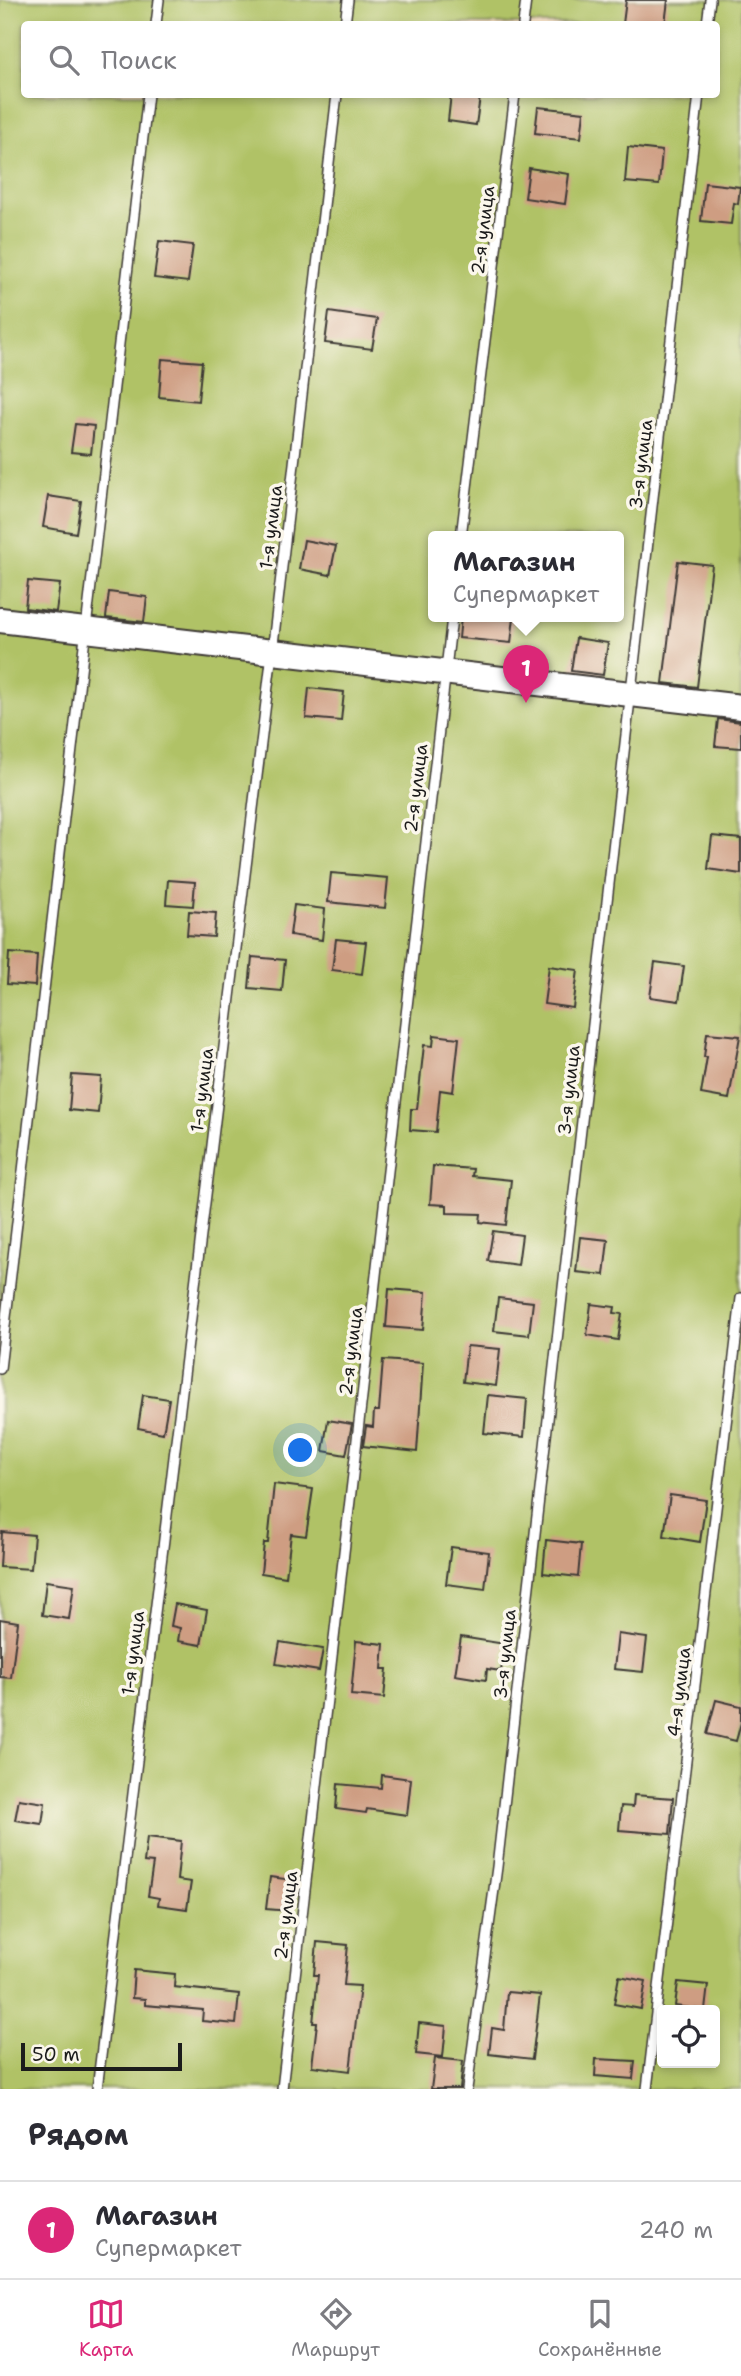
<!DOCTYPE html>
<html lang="ru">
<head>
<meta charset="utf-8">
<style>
	:root { --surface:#fff; --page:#f2f2f3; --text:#2b2b33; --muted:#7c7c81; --line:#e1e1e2; --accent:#db2777 }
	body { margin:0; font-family:"Shantell Sans",sans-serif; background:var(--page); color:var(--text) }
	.controls { position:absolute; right:21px; bottom:21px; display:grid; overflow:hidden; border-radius:7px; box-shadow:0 4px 10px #0003 }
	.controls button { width:63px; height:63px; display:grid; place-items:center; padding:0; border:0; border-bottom:2px solid var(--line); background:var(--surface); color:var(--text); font:35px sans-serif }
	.scale { position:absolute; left:21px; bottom:18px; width:161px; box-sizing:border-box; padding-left:7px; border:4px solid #1c1c1c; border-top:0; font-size:19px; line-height:24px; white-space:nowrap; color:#1c1c1c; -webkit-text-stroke:5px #fbf7ec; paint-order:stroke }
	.you { position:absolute; left:301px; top:1451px; width:24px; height:24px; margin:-18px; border:5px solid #fff; border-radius:50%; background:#1a73e8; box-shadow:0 0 0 10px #1a73e833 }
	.badge { display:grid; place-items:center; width:46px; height:46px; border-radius:50%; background:var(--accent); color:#fff; font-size:23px; font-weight:700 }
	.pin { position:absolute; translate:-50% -58px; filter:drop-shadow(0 2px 4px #0008) }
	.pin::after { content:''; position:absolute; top:37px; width:24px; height:21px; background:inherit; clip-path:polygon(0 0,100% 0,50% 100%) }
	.popup { position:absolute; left:428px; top:531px; width:196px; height:91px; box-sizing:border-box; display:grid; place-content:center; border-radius:7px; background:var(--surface); filter:drop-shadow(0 2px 5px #0005); font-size:23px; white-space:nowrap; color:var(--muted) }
	.popup b { font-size:26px; color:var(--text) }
	.popup::after { content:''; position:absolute; left:50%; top:100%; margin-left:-14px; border:14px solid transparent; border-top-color:var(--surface) }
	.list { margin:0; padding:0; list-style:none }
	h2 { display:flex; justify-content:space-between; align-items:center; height:91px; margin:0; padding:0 28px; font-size:30px }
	h2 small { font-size:23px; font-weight:400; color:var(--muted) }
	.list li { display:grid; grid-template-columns:46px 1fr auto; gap:21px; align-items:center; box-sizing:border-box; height:98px; padding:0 28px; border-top:2px solid var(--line) }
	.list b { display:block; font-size:26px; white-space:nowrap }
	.list p { margin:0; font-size:23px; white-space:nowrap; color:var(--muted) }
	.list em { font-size:23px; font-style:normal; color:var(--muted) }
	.icon { flex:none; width:38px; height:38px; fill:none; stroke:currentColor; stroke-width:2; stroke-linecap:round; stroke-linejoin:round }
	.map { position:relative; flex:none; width:741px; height:2089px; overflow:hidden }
	.search { position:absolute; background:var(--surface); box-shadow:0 4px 10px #0003; left:21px; right:21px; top:21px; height:77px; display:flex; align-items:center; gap:18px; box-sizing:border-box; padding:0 24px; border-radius:7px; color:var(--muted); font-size:26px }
	.sheet { height:189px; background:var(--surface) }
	nav { display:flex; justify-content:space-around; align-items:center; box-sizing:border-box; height:98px; border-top:2px solid var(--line); background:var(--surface); font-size:19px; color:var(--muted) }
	nav a { display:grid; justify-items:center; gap:4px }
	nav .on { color:var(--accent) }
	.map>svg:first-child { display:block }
</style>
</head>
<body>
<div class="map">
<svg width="741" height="2089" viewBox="0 0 741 2089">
	<rect width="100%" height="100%" fill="#fbf7ec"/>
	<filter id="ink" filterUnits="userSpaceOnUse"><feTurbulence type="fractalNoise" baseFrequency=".0143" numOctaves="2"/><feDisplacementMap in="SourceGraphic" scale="14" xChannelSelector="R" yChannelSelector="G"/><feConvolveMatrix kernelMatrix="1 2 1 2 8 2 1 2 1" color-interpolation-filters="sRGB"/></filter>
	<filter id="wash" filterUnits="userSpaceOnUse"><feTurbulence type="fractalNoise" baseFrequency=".00686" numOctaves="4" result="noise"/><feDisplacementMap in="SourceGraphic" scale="28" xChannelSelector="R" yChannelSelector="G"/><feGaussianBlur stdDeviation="1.57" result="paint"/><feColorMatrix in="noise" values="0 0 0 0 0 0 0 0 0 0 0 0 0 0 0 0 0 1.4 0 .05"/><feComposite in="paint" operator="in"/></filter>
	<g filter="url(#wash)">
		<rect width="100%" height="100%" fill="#f5dec3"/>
		<path fill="#b0c266" stroke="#666f41" stroke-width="2" fill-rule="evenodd" d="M 0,0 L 741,0 L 741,2089 L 0,2089 ZM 24,24 L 716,24 L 716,94 L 24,94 ZM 433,537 L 619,537 L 619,617 L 433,617 ZM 662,2010 L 715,2010 L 715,2063 L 662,2063 Z"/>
		<g id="blocks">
			<path fill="#ce9d82" d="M 626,0 L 668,0 L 665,24 L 623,24 Z
				M 451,94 L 480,97 L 476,125 L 448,121 Z
				M 538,107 L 584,112 L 581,138 L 535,133 Z
				M 628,147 L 662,151 L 659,185 L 625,182 Z
				M 529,168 L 569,174 L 565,204 L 525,198 Z
				M 705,183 L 740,187 L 738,204 L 734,203 L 731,224 L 701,221 Z
				M 159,241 L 193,245 L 188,282 L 154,278 Z
				M 329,312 L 377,319 L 372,349 L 325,343 Z
				M 162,359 L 202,362 L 198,401 L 159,397 Z
				M 75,424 L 94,426 L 91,454 L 71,452 Z
				M 48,496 L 81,501 L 76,533 L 43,527 Z
				M 304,540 L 336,546 L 330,575 L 299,569 Z
				M 678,561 L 712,565 L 697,687 L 663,683 Z
				M 28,581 L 60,584 L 56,612 L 25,608 Z
				M 109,592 L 147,597 L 144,622 L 106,618 Z
				M 461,617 L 514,617 L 511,643 L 459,638 Z
				M 576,638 L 608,643 L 603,675 L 571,671 Z
				M 309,688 L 344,692 L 341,721 L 306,718 Z
				M 718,719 L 741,722 L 741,748 L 715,746 Z
				M 712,836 L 741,839 L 741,874 L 708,869 Z
				M 331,873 L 388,878 L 385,908 L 328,902 Z
				M 168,880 L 195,882 L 193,906 L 166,904 Z
				M 294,905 L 325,909 L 322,940 L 290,935 Z
				M 189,911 L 216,913 L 214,937 L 187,935 Z
				M 336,939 L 366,942 L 362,974 L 332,970 Z
				M 9,953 L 37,955 L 35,986 L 7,984 Z
				M 252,957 L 285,960 L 282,991 L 249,988 Z
				M 655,962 L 684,966 L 679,1001 L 650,997 Z
				M 549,966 L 578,970 L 573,1008 L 544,1004 Z
				M 707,1033 L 740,1036 L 729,1099 L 701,1094 L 707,1057 L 704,1057 Z
				M 434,1035 L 459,1038 L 453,1092 L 440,1090 L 436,1132 L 410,1130 L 411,1109 L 417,1109 L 424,1045 L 433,1046 Z
				M 72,1075 L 101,1077 L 98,1113 L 69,1110 Z
				M 433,1166 L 473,1169 L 472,1176 L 511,1180 L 506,1225 L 480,1222 L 481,1214 L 447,1213 L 447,1205 L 430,1204 Z
				M 493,1231 L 522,1235 L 518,1265 L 488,1261 Z
				M 580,1237 L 608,1240 L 604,1275 L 576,1272 Z
				M 389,1289 L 426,1292 L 423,1330 L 386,1327 Z
				M 498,1298 L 533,1302 L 529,1335 L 494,1331 Z
				M 591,1304 L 615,1307 L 614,1313 L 622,1314 L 618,1340 L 587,1335 Z
				M 467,1346 L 500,1349 L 496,1386 L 463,1382 Z
				M 383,1360 L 423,1363 L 417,1452 L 363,1446 L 366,1426 L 373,1427 L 374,1411 L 379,1411 Z
				M 143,1395 L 169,1399 L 163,1433 L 138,1428 Z
				M 488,1395 L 527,1399 L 524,1437 L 484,1433 Z
				M 328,1420 L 352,1424 L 346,1455 L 323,1451 Z
				M 274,1484 L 313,1489 L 306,1536 L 291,1534 L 286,1577 L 261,1573 L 264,1543 L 268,1543 Z
				M 670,1495 L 706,1500 L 700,1542 L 664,1536 Z
				M 2,1532 L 34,1535 L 31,1569 L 0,1567 Z
				M 546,1540 L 581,1544 L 578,1577 L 543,1573 Z
				M 451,1547 L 489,1552 L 485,1589 L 446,1584 Z
				M 46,1581 L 74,1585 L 69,1619 L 42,1615 Z
				M 175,1604 L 207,1610 L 201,1645 L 178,1641 L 180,1628 L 171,1626 Z
				M 0,1619 L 18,1622 L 11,1678 L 0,1677 Z
				M 618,1634 L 647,1638 L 643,1672 L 614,1669 Z
				M 461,1637 L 505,1644 L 501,1671 L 487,1669 L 486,1680 L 455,1675 Z
				M 356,1641 L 384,1644 L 382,1669 L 387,1669 L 384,1698 L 351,1695 Z
				M 280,1642 L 323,1649 L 319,1671 L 276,1664 Z
				M 716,1700 L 741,1706 L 741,1723 L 736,1741 L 707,1734 Z
				M 382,1775 L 411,1779 L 407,1815 L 367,1809 L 366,1813 L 336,1809 L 338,1784 L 381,1788 Z
				M 634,1795 L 673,1798 L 670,1834 L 619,1830 L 621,1806 L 633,1807 Z
				M 19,1799 L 45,1803 L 42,1824 L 15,1820 Z
				M 147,1837 L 181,1841 L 177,1880 L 191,1882 L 187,1909 L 158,1905 L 159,1898 L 148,1896 L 153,1863 L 144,1862 Z
				M 270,1877 L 293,1880 L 290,1911 L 266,1909 Z
				M 317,1942 L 348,1945 L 344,1985 L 360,1986 L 350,2071 L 312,2066 L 317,2023 L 313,2023 L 318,1975 L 314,1975 Z
				M 134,1970 L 175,1974 L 174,1987 L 239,1994 L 236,2024 L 202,2021 L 203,2010 L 145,2005 L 145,1999 L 132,1998 Z
				M 619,1976 L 646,1981 L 641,2009 L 614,2004 Z
				M 678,1982 L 708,1985 L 705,2010 L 675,2006 Z
				M 507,1992 L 540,1995 L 532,2059 L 489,2054 L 492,2028 L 504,2030 Z
				M 419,2023 L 446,2026 L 443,2057 L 416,2054 Z
				M 435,2058 L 463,2061 L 460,2089 L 431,2089 Z
				M 596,2059 L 635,2061 L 633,2079 L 595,2076 Z"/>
		</g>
	</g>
	<g filter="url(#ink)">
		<use href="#blocks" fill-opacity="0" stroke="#3d3935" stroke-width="2"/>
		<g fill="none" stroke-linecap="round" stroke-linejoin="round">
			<g stroke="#3d3935" stroke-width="12">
				<path id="lane" d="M 156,24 L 159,0
					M 345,24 L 348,0
					M 523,24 L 526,0
					M 707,24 L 710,0
					M 461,537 L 515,94
					M 0,1369 L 148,94
					M 97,2089 L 272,653 L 337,94
					M 282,2089 L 452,617
					M 467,2089 L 497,1867 L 699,94
					M 647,2089 L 741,1298"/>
			</g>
			<g stroke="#3d3935" stroke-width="28">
				<path id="secondary" d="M 0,620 L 741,707"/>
			</g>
			<use href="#lane" stroke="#fff" stroke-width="9"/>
			<use href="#secondary" stroke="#fff" stroke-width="24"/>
		</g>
	</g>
	<g text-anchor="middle" stroke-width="7" stroke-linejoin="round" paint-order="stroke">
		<g font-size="18" fill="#1c1c1c" stroke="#fbf7ec">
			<text transform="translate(483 230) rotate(-83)" y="6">2-я улица</text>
			<text transform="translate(641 464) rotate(-83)" y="6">3-я улица</text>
			<text transform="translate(271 527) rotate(-83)" y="6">1-я улица</text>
			<text transform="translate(416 788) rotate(-83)" y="6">2-я улица</text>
			<text transform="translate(202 1090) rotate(-83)" y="6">1-я улица</text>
			<text transform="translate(569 1090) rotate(-84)" y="6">3-я улица</text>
			<text transform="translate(351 1351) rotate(-83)" y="6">2-я улица</text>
			<text transform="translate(133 1653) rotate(-83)" y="6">1-я улица</text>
			<text transform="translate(505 1654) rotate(-84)" y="6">3-я улица</text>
			<text transform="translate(679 1692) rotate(-83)" y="6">4-я улица</text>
			<text transform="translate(286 1915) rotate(-83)" y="6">2-я улица</text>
		</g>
	</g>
</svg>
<div class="controls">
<button><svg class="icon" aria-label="locate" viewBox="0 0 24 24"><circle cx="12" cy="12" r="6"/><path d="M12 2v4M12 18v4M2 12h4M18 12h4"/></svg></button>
</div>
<div class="scale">50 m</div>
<div class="you"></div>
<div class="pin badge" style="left:526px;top:703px">1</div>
<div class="popup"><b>Магазин</b>Супермаркет</div>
<div class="search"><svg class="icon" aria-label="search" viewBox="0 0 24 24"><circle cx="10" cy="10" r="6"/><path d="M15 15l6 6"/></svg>Поиск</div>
</div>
<section class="sheet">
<h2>Рядом<small></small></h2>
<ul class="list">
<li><span class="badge">1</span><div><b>Магазин</b><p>Супермаркет</p></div><em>240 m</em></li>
</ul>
</section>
<nav>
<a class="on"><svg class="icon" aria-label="map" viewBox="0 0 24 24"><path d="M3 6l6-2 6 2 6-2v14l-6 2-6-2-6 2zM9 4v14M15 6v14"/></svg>Карта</a>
<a><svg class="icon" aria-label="directions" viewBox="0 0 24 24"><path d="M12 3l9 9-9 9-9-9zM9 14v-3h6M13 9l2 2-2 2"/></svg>Маршрут</a>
<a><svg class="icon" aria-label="saved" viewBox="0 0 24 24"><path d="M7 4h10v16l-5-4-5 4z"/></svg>Сохранённые</a>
</nav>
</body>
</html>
